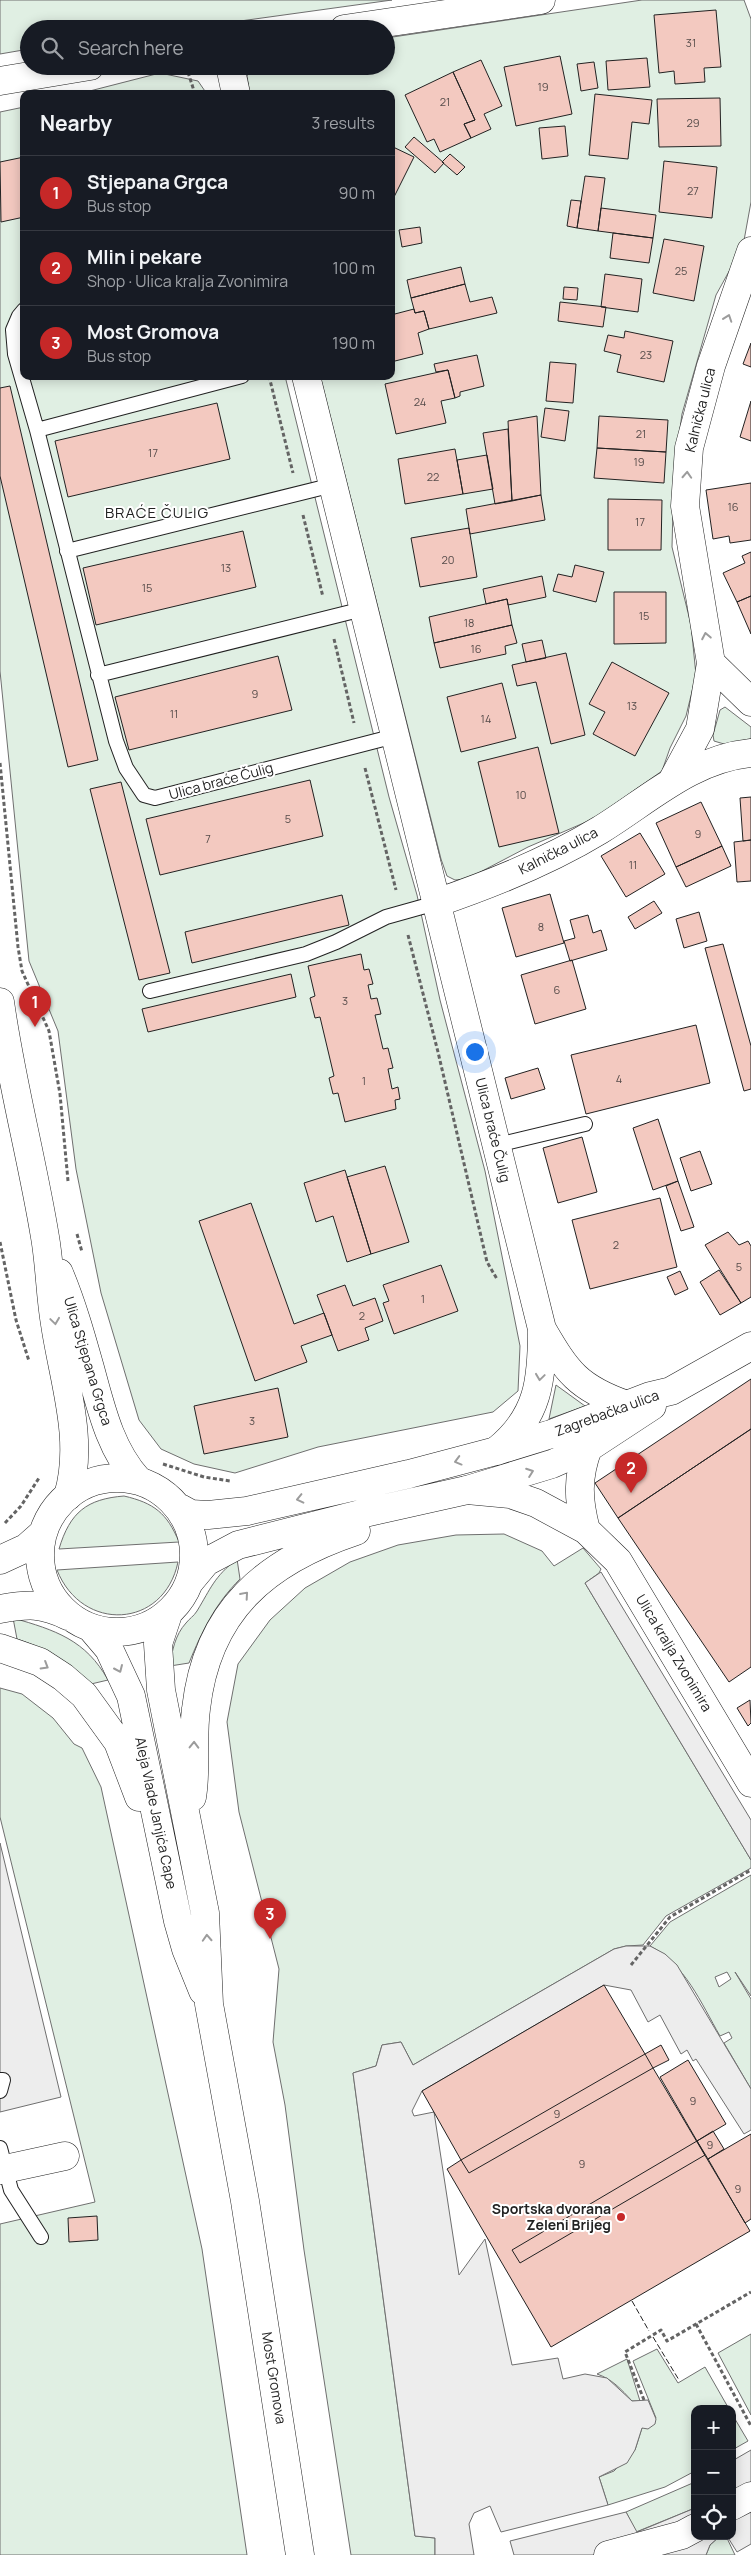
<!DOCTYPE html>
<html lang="en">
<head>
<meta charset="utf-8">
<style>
	:root { --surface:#171b24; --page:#20242c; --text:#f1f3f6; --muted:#9ea1a6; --line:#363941; --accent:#c62828 }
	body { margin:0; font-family:Manrope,sans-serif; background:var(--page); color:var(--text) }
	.controls { position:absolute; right:15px; bottom:15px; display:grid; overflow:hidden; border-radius:10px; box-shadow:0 2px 12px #0003 }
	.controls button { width:45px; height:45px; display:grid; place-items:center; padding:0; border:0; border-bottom:1px solid var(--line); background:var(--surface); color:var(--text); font:25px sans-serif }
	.you { position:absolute; left:474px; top:1051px; width:18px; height:18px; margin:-12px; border:4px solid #fff; border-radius:50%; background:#1a73e8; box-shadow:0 0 0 8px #1a73e833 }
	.badge { display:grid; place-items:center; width:32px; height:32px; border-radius:50%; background:var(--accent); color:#fff; font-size:16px; font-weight:700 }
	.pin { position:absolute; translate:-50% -41px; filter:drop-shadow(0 1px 2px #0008) }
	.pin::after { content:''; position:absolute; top:26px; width:18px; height:15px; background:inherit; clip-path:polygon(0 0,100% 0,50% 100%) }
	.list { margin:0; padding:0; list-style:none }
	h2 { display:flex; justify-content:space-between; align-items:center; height:65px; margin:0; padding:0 20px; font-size:21px }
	h2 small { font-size:16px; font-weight:400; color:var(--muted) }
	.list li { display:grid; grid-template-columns:32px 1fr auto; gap:15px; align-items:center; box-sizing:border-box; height:75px; padding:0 20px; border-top:1px solid var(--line) }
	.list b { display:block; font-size:19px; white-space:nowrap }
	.list p { margin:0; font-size:16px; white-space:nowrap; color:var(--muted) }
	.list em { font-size:16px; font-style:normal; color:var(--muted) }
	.icon { flex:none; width:28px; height:28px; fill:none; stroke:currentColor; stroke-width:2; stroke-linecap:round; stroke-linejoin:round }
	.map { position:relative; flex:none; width:751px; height:2555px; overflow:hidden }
	.search { position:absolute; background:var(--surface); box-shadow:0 2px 12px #0003; left:20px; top:20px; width:375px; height:55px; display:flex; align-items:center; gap:12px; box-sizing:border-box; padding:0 18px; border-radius:28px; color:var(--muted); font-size:19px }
	.panel { position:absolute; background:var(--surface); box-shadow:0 2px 12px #0003; left:20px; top:90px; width:375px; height:290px; border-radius:10px }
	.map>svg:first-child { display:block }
</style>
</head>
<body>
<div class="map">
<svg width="751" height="2555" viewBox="0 0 751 2555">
	<rect width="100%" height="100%" fill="#fff"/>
	<path fill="#e0efe3" stroke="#6f6f6f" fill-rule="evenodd" d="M 0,0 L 392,0 L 197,27 L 29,29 L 29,49 L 0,54 Z
		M 642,0 L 744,0 L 751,19 L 751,202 L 743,246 L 716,295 L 682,414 L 674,471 L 672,547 L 691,625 L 696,675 L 686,716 L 670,748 L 662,771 L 593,819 L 528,847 L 467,879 L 455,880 L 447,876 L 441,859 L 320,376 L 391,376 L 391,94 L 250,94 L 247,76 L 253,66 L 386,66 L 386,38 Z
		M 160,73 L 198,81 L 207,94 L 78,94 Z
		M 24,107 L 24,376 L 285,376 L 389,797 L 417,895 L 440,1000 L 485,1171 L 520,1346 L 518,1391 L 493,1412 L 318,1447 L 235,1473 L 194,1464 L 161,1449 L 139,1420 L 101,1293 L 76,1169 L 58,1031 L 29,961 L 0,671 L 0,112 Z
		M 725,707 L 751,727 L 751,739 L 724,744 L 714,741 L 713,735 L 720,710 Z
		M 556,1385 L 585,1406 L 549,1419 Z
		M 124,1496 C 154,1503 167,1513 179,1542 L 59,1549 C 70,1512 87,1499 124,1496 Z
		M 504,1534 L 542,1551 L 554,1566 L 583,1548 L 601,1569 L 599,1573 L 585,1583 L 751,1860 L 751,1868 L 666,1916 L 643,1945 L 626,1946 L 614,1949 L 413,2065 L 401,2042 L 382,2045 L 376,2066 L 353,2073 L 415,2536 L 435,2538 L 435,2555 L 351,2555 L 304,2250 L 285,2105 L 273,2042 L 279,1969 L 239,1812 L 227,1722 L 238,1664 L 270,1620 L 305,1588 L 350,1562 L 398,1545 L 456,1535 Z
		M 237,1559 L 240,1579 C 215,1604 202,1631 189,1663 L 170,1666 C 172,1651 175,1635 186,1623 C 189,1619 194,1616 197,1611 C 211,1588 214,1577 237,1559 Z
		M 178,1562 C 164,1629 82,1633 57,1570 Z
		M 13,1618 C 55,1630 86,1640 108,1680 L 91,1684 C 68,1662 47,1649 17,1639 Z
		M 0,1688 L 22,1694 L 53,1718 L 74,1744 L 82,1748 L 101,1787 L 202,2249 L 247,2555 L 0,2555 L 0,2224 L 95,2202 L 0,1817 Z
		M 751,1875 L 751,1996 L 735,1972 L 751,1999 L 751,2089 L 724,2043 L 732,2038 L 729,2032 L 720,2036 C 701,2003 685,1964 650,1946 L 670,1922 ZM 727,1972 L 731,1979 L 719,1987 L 715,1977 Z
		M 751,2334 L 751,2415 L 718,2353 Z
		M 657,2349 L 678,2383 L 705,2367 L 729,2409 L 695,2409 L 695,2471 L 665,2487 L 608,2505 L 599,2477 L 614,2471 L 635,2450 L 642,2428 L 656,2418 L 633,2361 Z
		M 627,2359 L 640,2401 L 632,2401 C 621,2389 612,2379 597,2374 Z
		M 732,2414 L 748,2441 L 732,2450 Z
		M 695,2482 L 695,2508 L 636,2532 L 626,2512 Z
		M 720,2536 L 726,2536 L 735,2555 L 706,2555 L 710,2545 Z"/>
	<path fill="#ededed" stroke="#6f6f6f" d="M 601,1572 L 751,1820 L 751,1860 L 585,1583 Z
		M 0,1843 L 61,2097 L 0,2112 Z
		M 626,1946 L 650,1946 L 665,1954 L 677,1965 L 751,2089 L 751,2130 L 744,2134 L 696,2059 L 693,2061 L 687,2050 L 681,2054 L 660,2015 L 648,2022 L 631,1990 L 604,1985 L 422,2091 L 412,2111 L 414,2116 L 434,2112 L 459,2275 L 485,2239 L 512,2365 L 558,2358 L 563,2379 L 585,2374 L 607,2378 L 632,2401 L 648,2400 L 656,2419 L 655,2424 L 648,2429 L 642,2428 L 635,2450 L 627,2463 L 599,2477 L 608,2505 L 501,2532 L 490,2506 L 474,2513 L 469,2524 L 474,2555 L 435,2555 L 435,2538 L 415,2536 L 353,2073 L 376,2066 L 382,2045 L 401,2042 L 413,2065 L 614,1949 Z
		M 751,2450 L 751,2544 L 737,2552 L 727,2536 L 732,2536 L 732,2461 Z
		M 695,2508 L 695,2536 L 720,2536 L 710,2545 L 706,2555 L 514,2555 L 510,2541 L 626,2512 L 637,2532 Z"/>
	<path fill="#f3c9c0" stroke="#222" d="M 716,10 L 721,67 L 704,68 L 705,82 L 675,84 L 674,71 L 659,73 L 654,15 Z
		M 560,56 L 572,114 L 516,126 L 504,67 Z
		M 647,58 L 650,87 L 608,90 L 606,61 Z
		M 481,60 L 502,106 L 484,114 L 491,129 L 471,138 L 464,124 L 475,120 L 453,72 Z
		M 594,62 L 598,88 L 581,91 L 577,64 Z
		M 453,72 L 475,120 L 464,124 L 471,138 L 440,152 L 434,139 L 427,142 L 405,95 Z
		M 595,94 L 652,100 L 649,124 L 632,122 L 628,159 L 589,155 Z
		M 720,98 L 721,146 L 659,147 L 657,99 Z
		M 565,126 L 568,156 L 542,159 L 539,128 Z
		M 414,137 L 444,163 L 435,173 L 405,147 Z
		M 391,146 L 414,157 L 393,199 L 391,198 Z
		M 450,154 L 465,167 L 457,175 L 442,162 Z
		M 24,157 L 24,217 L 1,222 L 0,162 Z
		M 664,161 L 717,167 L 712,218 L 659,212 Z
		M 585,176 L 605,178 L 598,231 L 577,228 Z
		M 571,200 L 581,201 L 577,228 L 567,226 Z
		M 601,208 L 656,215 L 653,238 L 598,231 Z
		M 420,227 L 422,243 L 402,247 L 399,230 Z
		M 613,233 L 653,238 L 649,263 L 610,258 Z
		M 664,239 L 704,246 L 694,301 L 653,293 Z
		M 461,267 L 465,284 L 411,298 L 407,280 Z
		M 605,274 L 642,279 L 638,312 L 601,307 Z
		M 465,284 L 470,302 L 492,297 L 497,313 L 429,329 L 424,311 L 415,313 L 411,298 Z
		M 564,287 L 578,288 L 577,300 L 563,299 Z
		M 560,302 L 606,307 L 603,327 L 558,321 Z
		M 414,309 L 415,313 L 424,311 L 429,329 L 418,333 L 423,354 L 391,362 L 391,315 Z
		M 625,331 L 673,341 L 664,382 L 617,372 L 621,355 L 604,351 L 608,335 L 624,338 Z
		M 751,343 L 751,367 L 743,364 Z
		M 477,355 L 484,386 L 460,392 L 460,396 L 455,398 L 448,370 L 436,372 L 434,364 Z
		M 550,362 L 576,364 L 573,403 L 546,401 Z
		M 448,370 L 455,398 L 441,401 L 446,423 L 396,434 L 385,384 Z
		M 10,386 L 98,760 L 68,767 L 0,476 L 0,388 Z
		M 751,401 L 751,441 L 740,437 Z
		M 217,403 L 230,459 L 68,497 L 55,441 Z
		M 545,408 L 569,411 L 565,441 L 541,437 Z
		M 537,416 L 541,495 L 512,501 L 508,421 Z
		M 599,416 L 668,420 L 666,452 L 597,448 Z
		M 508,429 L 512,501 L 495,504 L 483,433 Z
		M 597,448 L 666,452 L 664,483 L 594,478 Z
		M 455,449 L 463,494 L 405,504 L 398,459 Z
		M 487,455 L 493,489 L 463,494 L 457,460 Z
		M 751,483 L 751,540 L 730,543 L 729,536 L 713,539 L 706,490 Z
		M 541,495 L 545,520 L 470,534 L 466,509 Z
		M 608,499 L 662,500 L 661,550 L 608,550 Z
		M 469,528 L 477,577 L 420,587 L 411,538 Z
		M 243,531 L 256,587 L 96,625 L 83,568 Z
		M 751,552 L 751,596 L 737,602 L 723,573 L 745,563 L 742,556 Z
		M 575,565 L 604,572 L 596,602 L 553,591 L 558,574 L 572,577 Z
		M 542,576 L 546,597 L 508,605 L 507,599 L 486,604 L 483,589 Z
		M 614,592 L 666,592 L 666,643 L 614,644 Z
		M 751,596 L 751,634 L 737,602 Z
		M 507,599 L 512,625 L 434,643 L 429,617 Z
		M 512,625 L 517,643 L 505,646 L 506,654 L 440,668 L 434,643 Z
		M 542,640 L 546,658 L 526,662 L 522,644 Z
		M 566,653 L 585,735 L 551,744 L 536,682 L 517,686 L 512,665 Z
		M 278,656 L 292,710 L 129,750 L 115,697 Z
		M 612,662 L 669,693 L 635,756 L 593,734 L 605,712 L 589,704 Z
		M 502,683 L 516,738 L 461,752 L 447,697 Z
		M 538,747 L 559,833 L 499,847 L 478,762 Z
		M 310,780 L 323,836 L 160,875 L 146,819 Z
		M 121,782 L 170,973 L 139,980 L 90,789 Z
		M 751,797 L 751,840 L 743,841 L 740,798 Z
		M 701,802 L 722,846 L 676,867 L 656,823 Z
		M 640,833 L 665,874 L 626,897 L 601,856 Z
		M 751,840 L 751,881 L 737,882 L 734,842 Z
		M 722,846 L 731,866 L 686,887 L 676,867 Z
		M 550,894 L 564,943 L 516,957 L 502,908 Z
		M 342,895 L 349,925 L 192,963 L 185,932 Z
		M 654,901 L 662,913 L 635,929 L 628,917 Z
		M 699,912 L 707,941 L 684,948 L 676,919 Z
		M 588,915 L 593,933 L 601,930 L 607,950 L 570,961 L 564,941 L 575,938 L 570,920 Z
		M 723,944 L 751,1046 L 751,1089 L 744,1091 L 705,948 Z
		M 361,954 L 364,970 L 369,969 L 373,984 L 368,985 L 371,999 L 377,998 L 381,1014 L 375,1015 L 383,1049 L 388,1048 L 393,1068 L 388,1069 L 392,1089 L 398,1087 L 400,1099 L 395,1100 L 396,1109 L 345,1122 L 338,1093 L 333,1094 L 329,1078 L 334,1076 L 320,1017 L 315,1018 L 310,998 L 315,996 L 308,966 Z
		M 572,960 L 586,1009 L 535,1024 L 521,975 Z
		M 291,974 L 296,997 L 148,1032 L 142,1009 Z
		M 696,1025 L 710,1083 L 586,1114 L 571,1055 Z
		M 538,1068 L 545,1089 L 511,1099 L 505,1078 Z
		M 658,1119 L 678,1181 L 653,1190 L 633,1128 Z
		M 582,1137 L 597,1192 L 558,1203 L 543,1148 Z
		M 700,1151 L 712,1184 L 691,1191 L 680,1158 Z
		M 385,1166 L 409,1242 L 371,1254 L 347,1177 Z
		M 345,1170 L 371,1254 L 347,1262 L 333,1216 L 316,1222 L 304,1183 Z
		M 678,1181 L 694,1227 L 681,1231 L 666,1186 Z
		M 660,1198 L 677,1267 L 590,1289 L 572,1220 Z
		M 251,1203 L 294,1324 L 324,1313 L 332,1335 L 301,1346 L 307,1362 L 255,1381 L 199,1221 Z
		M 728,1232 L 739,1245 L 748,1241 L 751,1246 L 751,1297 L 741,1303 L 705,1245 Z
		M 441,1265 L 458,1311 L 394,1334 L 383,1303 L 389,1301 L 383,1285 Z
		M 719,1270 L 741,1303 L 720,1315 L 700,1282 Z
		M 680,1271 L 688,1289 L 675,1295 L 667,1277 Z
		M 345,1285 L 353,1306 L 375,1298 L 383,1321 L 365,1328 L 369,1340 L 338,1351 L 317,1295 Z
		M 751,1379 L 751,1429 L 618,1518 L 595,1483 Z
		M 278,1388 L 288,1437 L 204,1454 L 194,1406 Z
		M 751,1429 L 751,1667 L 729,1682 L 618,1518 Z
		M 750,1700 L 751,1723 L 748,1726 L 737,1708 Z
		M 604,1985 L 645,2054 L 661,2045 L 669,2060 L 653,2068 L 750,2231 L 551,2347 L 447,2169 L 461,2160 L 422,2091 Z
		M 645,2054 L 653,2068 L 469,2173 L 461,2160 Z
		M 688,2060 L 726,2124 L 697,2141 L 660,2077 Z
		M 713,2131 L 724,2149 L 708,2159 L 697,2141 Z
		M 751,2134 L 751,2219 L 745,2223 L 708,2159 Z
		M 697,2141 L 705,2155 L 520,2263 L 512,2250 Z
		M 97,2216 L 98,2240 L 69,2242 L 68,2218 Z"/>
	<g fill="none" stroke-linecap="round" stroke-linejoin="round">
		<g stroke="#222" stroke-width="16">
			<path id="lane" d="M 24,310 L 19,316 L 13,330 L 15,354 L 37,430 L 116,741 L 126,768 L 144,795 L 155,798 L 395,736
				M 37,430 L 242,376
				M 67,551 L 333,485
				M 98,675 L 363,609
				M 150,991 L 306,954 L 336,942 L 386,917 L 436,903
				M 497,1145 L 585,1124
				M 0,2080 L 3,2080 L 0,2091
				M 0,2148 L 11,2190 L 41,2237"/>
		</g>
		<g stroke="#222" stroke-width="29">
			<path id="street" d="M 344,29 L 541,0
				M 230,66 L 236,94
				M 0,81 L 90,66
				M 751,251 L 711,366 L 689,448 L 685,506 L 711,663 L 751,702
				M 306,376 L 542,1329 C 542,1380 539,1417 496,1451
				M 671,783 L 700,729 L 711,663
				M 436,903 C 492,884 549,861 600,830 C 649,800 691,759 751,753
				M 0,1002 C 11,1081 32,1158 45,1237 C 50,1266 50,1295 55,1324 C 63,1379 85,1440 68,1496
				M 59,1273 C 72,1304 81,1336 90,1368 C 101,1408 110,1449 138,1480
				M 542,1329 C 567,1372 578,1388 627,1405
				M 467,1490 L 510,1494 L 536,1503 L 586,1530 L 618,1561 L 751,1783
				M 586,1530 C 578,1500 577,1477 588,1448
				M 0,2170 L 65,2156
				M 732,2506 L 751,2496
				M 608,2555 L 682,2535 L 695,2528"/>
		</g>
		<g stroke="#222" stroke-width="29">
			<path id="primary" d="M40 1555a77 77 0 1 1 154 0a77 77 0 1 1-154 0Z
				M 180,1508 L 191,1514 L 208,1515 L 247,1511 L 409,1474 L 496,1451 L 551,1434 L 650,1396 L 671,1391 L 751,1346
				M 0,1560 L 26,1548 L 43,1533
				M 191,1580 L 206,1562 L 238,1545 L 360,1514 L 467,1490 L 552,1464 L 588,1448 L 652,1406
				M 0,1609 C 28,1604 42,1603 68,1616
				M 168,1614 L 158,1644 L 161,1690 L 205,1913 L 209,2004 L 245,2201 L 300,2555
				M 92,1629 L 109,1649 L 131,1696 L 178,1921 L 186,1949 L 203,1991
				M 0,1648 L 40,1662 L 63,1677 L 84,1695 L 118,1742 L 139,1797
				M 192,1797 C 197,1768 192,1738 196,1709 C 207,1610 266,1561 356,1531"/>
		</g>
		<path stroke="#646464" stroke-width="3" stroke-dasharray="4 2.5" stroke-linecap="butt" d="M 186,66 L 195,94
			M 269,376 L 293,473
			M 303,515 L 323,597
			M 334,639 L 354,723
			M 0,763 L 18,947 L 22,971 L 49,1031 L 60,1094 L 68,1181
			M 365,768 L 396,890
			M 408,935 L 438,1052 L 487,1262 L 497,1279
			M 77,1234 L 82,1252
			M 0,1242 L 16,1320 L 29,1361
			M 163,1464 L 204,1477 L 230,1481
			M 5,1523 L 21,1506 L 39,1478
			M 631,1965 L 670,1917 L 751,1870
			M 696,2324 L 751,2426
			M 644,2400 L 625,2352 L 661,2330 L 667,2341 L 751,2292"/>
		<use href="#lane" stroke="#fff" stroke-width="14"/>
		<use href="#street" stroke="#fff" stroke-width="28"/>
		<use href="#primary" stroke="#fff" stroke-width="28"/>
		<path stroke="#222" stroke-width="1" stroke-dasharray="6 2.5" stroke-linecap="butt" d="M 632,2301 L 649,2331
			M 653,2337 L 679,2380"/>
	</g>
	<defs><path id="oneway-chevron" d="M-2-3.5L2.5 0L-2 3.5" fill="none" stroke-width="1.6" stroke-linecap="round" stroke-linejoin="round" transform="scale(1.25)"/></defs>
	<g stroke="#9c9c9c">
		<use href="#oneway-chevron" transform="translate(728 318) rotate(-71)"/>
		<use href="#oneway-chevron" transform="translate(687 475) rotate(-87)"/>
		<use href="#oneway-chevron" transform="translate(706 636) rotate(-101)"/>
		<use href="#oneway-chevron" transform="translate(55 1321) rotate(82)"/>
		<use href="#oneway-chevron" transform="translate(540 1377) rotate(98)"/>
		<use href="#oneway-chevron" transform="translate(458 1461) rotate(165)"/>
		<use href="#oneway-chevron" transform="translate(530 1472) rotate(-20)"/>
		<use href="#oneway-chevron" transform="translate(300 1499) rotate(167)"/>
		<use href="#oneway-chevron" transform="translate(245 1595) rotate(-49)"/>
		<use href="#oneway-chevron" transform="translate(45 1666) rotate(31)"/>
		<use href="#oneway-chevron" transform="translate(119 1669) rotate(66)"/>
		<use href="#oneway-chevron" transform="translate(194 1745) rotate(-89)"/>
		<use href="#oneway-chevron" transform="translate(207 1938) rotate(-93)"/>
	</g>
	<circle fill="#c62828" stroke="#fff" stroke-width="2" cx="621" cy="2217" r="5"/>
	<g text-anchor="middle" stroke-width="4" stroke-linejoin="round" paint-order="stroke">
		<g font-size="11" fill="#564c4a">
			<text x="691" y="47">31</text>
			<text x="543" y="91">19</text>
			<text x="445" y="106">21</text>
			<text x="693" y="127">29</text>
			<text x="693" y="195">27</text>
			<text x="681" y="275">25</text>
			<text x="646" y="359">23</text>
			<text x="420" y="406">24</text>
			<text x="641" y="438">21</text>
			<text x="153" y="457">17</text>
			<text x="639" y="466">19</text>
			<text x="433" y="481">22</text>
			<text x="733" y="511">16</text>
			<text x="640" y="526">17</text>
			<text x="448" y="564">20</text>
			<text x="226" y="572">13</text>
			<text x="147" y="592">15</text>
			<text x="644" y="620">15</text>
			<text x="469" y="627">18</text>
			<text x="476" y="653">16</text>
			<text x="255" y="698">9</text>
			<text x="632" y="710">13</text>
			<text x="174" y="718">11</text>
			<text x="486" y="723">14</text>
			<text x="521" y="799">10</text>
			<text x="288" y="823">5</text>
			<text x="698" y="838">9</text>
			<text x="208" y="843">7</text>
			<text x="633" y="869">11</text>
			<text x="541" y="931">8</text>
			<text x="557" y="994">6</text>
			<text x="345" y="1005">3</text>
			<text x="619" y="1083">4</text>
			<text x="364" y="1085">1</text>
			<text x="616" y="1249">2</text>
			<text x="739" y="1271">5</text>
			<text x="423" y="1303">1</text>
			<text x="362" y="1320">2</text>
			<text x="252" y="1425">3</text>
			<text x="693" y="2105">9</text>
			<text x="557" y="2118">9</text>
			<text x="710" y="2149">9</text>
			<text x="582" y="2168">9</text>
			<text x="738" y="2193">9</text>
		</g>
		<g font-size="14" fill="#222" stroke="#fff">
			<text transform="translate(700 410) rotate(-76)" y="5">Kalnička ulica</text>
			<text transform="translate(221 781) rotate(-15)" y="5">Ulica braće Čulig</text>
			<text transform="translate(558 851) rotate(-27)" y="5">Kalnička ulica</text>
			<text transform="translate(493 1130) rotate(76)" y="5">Ulica braće Čulig</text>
			<text transform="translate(88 1361) rotate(73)" y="5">Ulica Stjepana Grgca</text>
			<text transform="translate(607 1413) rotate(-20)" y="5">Zagrebačka ulica</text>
			<text transform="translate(674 1653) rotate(59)" y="5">Ulica kralja Zvonimira</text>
			<text transform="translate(156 1813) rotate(78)" y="5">Aleja Vlade Janjića Cape</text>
			<text transform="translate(274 2378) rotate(81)" y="5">Most Gromova</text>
		</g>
		<g font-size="14" font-weight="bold" fill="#222" stroke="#fff" text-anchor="end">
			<text x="611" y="2214">Sportska dvorana<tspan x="611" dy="16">Zeleni Brijeg</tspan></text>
		</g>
		<g font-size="15" letter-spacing="1" fill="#222" stroke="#fff">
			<text x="157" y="518">BRAĆE ČULIG</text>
		</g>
	</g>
</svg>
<div class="controls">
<button>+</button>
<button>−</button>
<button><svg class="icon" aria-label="locate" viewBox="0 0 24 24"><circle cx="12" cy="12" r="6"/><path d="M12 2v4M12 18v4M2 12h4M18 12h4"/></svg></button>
</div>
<div class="you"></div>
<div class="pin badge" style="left:35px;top:1027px">1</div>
<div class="pin badge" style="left:631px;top:1493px">2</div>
<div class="pin badge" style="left:270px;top:1939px">3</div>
<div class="search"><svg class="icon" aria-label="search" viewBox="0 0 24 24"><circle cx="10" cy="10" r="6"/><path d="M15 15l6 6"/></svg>Search here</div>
<section class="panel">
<h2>Nearby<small>3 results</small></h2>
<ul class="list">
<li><span class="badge">1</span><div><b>Stjepana Grgca</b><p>Bus stop</p></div><em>90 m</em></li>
<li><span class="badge">2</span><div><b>Mlin i pekare</b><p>Shop · Ulica kralja Zvonimira</p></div><em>100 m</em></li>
<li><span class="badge">3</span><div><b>Most Gromova</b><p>Bus stop</p></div><em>190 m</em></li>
</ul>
</section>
</div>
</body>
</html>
